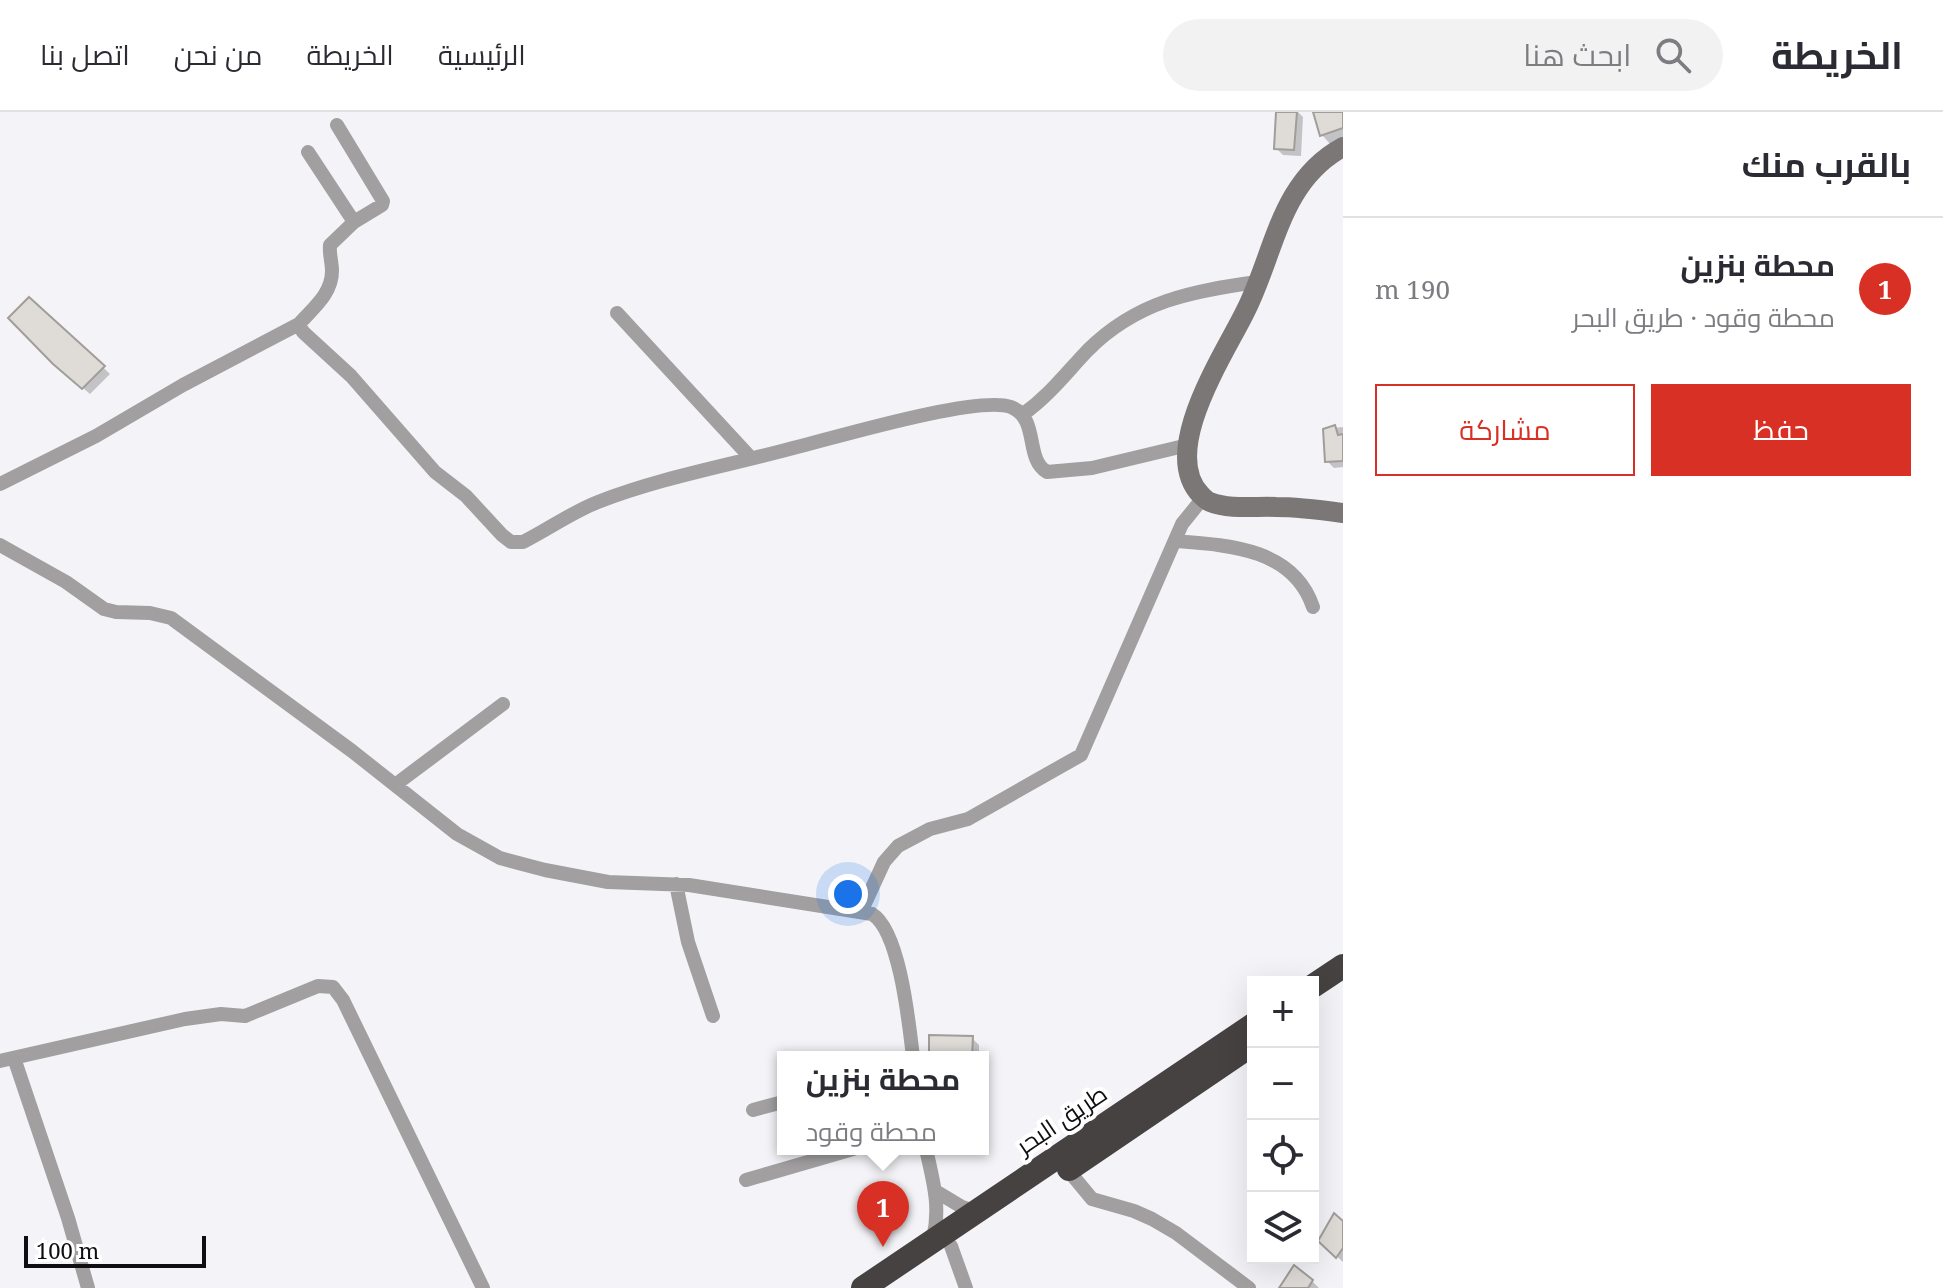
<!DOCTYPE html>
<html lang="ar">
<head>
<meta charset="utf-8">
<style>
	:root { --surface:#fff; --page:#f2f2f3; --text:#2b2b33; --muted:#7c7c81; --line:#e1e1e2; --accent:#d93025 }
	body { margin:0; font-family:"Noto Serif",Cairo,serif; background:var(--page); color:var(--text); direction:rtl }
	.controls { position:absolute; right:24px; bottom:24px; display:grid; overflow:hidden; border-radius:0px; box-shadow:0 8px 32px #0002 }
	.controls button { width:72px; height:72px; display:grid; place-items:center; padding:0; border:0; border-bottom:2px solid var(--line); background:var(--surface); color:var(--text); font:40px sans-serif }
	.scale { position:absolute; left:24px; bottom:20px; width:182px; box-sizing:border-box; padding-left:8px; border:4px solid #0f0f11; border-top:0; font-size:22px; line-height:28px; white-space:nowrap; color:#0f0f11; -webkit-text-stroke:6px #fff; paint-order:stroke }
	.you { position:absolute; left:848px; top:782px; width:28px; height:28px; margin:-20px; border:6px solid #fff; border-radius:50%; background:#1a73e8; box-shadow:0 0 0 12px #1a73e833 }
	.badge { display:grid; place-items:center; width:52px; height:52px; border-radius:50%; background:var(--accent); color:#fff; font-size:26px; font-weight:700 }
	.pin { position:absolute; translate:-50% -66px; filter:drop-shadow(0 2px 4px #0008) }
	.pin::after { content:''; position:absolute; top:42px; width:28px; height:24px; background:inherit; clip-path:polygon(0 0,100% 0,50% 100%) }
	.popup { position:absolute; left:777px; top:939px; width:212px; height:104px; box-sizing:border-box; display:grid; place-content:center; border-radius:0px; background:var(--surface); filter:drop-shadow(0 2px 6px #0005); font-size:26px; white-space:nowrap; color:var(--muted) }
	.popup b { font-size:30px; color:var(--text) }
	.popup::after { content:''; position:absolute; left:50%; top:100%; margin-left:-16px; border:16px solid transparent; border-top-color:var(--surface) }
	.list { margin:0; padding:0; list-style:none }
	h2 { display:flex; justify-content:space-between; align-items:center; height:104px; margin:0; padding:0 32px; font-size:34px }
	h2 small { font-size:26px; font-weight:400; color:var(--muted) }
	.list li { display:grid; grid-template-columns:52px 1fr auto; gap:24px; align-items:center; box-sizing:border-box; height:144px; padding:0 32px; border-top:2px solid var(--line) }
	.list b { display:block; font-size:30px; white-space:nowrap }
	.list p { margin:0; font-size:26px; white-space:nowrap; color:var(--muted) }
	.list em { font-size:26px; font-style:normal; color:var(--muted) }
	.actions { display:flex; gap:16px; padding:24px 32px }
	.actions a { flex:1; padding:18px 0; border:2px solid var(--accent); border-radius:0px; text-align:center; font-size:28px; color:var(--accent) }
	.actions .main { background:var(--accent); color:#fff }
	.icon { flex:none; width:44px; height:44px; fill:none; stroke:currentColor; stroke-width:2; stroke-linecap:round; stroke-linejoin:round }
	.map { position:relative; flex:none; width:1343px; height:1176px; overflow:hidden; direction:ltr }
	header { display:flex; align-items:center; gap:48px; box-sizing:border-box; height:112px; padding:0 40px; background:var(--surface); border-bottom:2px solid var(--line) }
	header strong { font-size:38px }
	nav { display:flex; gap:44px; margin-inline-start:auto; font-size:28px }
	.search { width:560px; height:72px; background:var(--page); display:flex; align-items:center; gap:20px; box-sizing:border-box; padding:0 28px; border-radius:44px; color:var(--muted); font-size:30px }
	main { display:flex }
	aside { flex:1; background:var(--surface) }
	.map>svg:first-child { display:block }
</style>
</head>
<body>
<header>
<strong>الخريطة</strong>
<div class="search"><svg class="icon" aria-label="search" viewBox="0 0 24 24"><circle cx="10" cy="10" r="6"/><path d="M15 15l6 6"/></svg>ابحث هنا</div>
<nav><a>الرئيسية</a><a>الخريطة</a><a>من نحن</a><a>اتصل بنا</a></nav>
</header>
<main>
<aside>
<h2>بالقرب منك<small></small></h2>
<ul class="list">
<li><span class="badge">1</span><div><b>محطة بنزين</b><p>محطة وقود · طريق البحر</p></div><em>190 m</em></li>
</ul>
<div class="actions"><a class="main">حفظ</a><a>مشاركة</a></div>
</aside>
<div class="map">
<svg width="1343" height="1176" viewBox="0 0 1343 1176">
	<rect width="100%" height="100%" fill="#f4f4f8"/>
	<path fill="#0003" d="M 1278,0 L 1298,0 L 1303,5 L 1301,44 L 1283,43 L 1276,36 Z
		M 1315,0 L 1343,0 L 1343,29 L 1331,33 L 1322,23 Z
		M 86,239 L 110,262 L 90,282 L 63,259 Z
		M 1343,315 L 1343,355 L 1334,356 L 1327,349 L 1333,316 Z
		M 972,926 L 979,933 L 979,945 L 931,945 Z
		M 1343,1112 L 1343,1150 L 1320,1129 Z
		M 1294,1156 L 1312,1169 L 1319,1176 L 1282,1176 Z"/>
	<path fill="#dfdcd8" stroke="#a09d9a" stroke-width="2" d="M 1276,0 L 1297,0 L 1294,38 L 1274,37 Z
		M 1313,0 L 1343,0 L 1343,16 L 1320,24 Z
		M 29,185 L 105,254 L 82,277 L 53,252 L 8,206 Z
		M 1335,313 L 1338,323 L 1343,322 L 1343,349 L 1325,350 L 1323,317 Z
		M 929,923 L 973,924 L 972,945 L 929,945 Z
		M 1334,1101 L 1343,1109 L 1343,1136 L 1336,1146 L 1318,1129 Z
		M 1294,1153 L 1313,1168 L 1308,1176 L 1279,1176 Z"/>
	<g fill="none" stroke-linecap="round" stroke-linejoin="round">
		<path stroke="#a19f9f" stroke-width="14" d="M 337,13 L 383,89 L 382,93 L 354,110
			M 617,201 L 750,345
			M 299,212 C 313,196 332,182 332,159 C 332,150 329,142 330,133 L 354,110 L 308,40
			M 1022,303 C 1049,284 1066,261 1088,238 C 1137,189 1192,179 1257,170
			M 0,372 L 96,324 L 183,273 L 299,212 L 303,220 L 351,264 L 435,360 L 466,384 L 502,423 L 511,430 L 523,430 C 549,417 572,400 598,390 C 662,365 731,353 797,335 C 837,325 978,283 1011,295 C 1040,307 1024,346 1047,360 L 1092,356 L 1188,333
			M 1175,429 C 1228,433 1293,436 1313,495
			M 0,433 L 66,470 L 104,497 L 116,500 L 150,501 L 171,506 L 352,639 L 457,722 L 500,746 L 545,758 L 608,770 L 689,773 L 872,802 C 900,819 909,912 913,945
			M 395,673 L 503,592
			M 676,772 L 688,830 L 713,904
			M 861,800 L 884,750 L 898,734 L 930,717 L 968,707 L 1081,643 L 1182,412 L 1203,386
			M 14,946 L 68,1106 L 88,1176
			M 0,949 L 185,907 L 221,902 L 245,904 L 318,874 L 333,875 L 343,888 L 483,1176
			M 753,998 L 783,990
			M 926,1037 C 933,1069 941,1094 933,1127
			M 1068,1058 L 1092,1087 L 1134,1099 L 1152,1107 L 1176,1121 L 1249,1176
			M 746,1068 L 853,1037
			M 937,1080 L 962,1095 L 977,1100
			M 951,1134 L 966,1176"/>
		<path stroke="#7a7776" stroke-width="20" d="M 1343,35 C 1280,69 1275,140 1246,198 C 1226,240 1158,339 1201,383 C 1203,385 1207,389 1210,390 C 1230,398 1256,394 1276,395 C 1299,395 1321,398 1343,401"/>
		<path stroke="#464241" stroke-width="24" d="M 1313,874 L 1343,854
			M 1069,1057 L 1253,932
			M 863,1176 L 1253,913"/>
	</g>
	<g text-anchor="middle" stroke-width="8" stroke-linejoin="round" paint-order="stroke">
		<g font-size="24" fill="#0f0f11" stroke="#fff">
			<text transform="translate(1062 1008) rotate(-34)" y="8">طريق البحر</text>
		</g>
	</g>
</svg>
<div class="controls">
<button>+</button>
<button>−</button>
<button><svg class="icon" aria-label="locate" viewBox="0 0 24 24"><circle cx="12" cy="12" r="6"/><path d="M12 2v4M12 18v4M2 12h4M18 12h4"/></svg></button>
<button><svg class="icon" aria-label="layers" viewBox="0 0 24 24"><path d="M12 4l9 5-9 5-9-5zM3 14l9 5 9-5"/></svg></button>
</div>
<div class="scale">100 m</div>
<div class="you"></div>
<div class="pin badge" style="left:883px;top:1135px">1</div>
<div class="popup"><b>محطة بنزين</b>محطة وقود</div>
</div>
</main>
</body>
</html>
